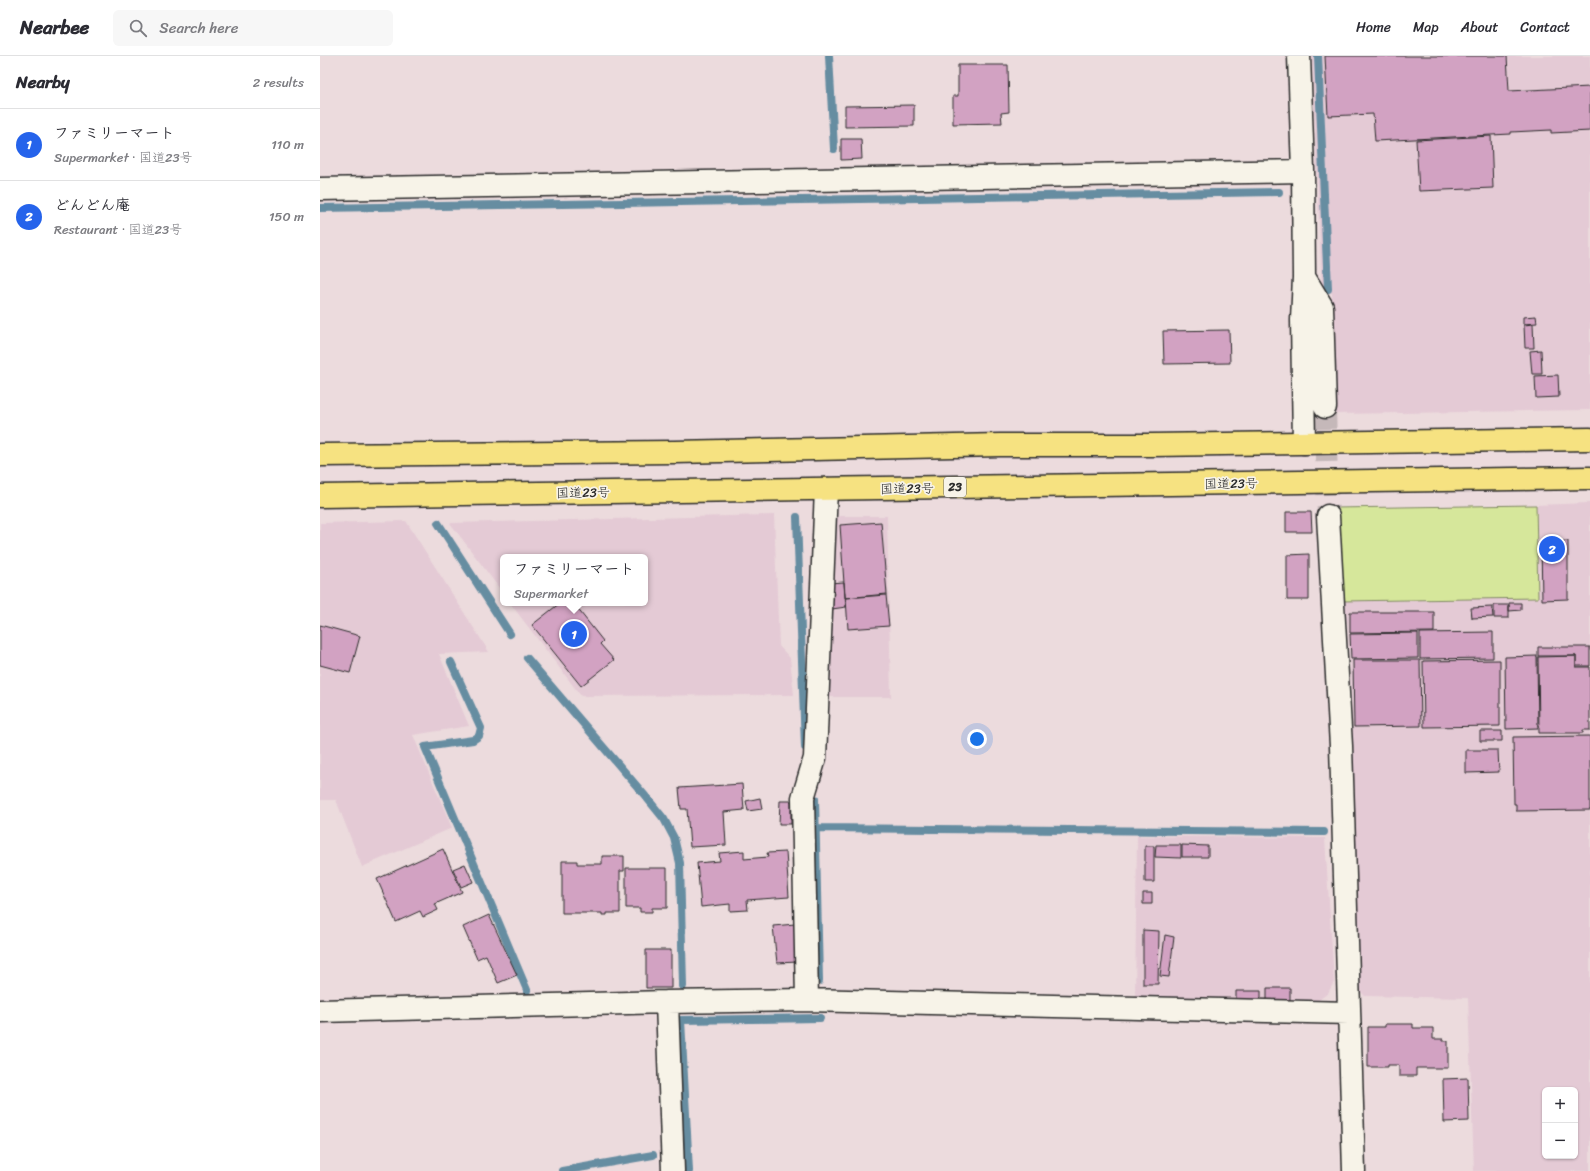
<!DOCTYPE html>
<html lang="en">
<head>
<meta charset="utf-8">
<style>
	:root { --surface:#fff; --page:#f7f7f7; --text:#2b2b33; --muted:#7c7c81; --line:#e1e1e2; --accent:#2563eb }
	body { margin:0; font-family:Sriracha,"Klee One",sans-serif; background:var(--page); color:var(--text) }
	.controls { position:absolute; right:12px; bottom:12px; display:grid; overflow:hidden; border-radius:6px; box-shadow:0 1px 3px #0004 }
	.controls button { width:36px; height:36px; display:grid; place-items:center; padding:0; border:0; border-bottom:1px solid var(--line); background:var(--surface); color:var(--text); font:20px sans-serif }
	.you { position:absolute; left:657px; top:683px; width:14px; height:14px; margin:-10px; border:3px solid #fff; border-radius:50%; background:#1a73e8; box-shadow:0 0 0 6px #1a73e833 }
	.badge { display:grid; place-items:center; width:26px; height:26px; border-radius:50%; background:var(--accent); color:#fff; font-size:13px; font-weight:700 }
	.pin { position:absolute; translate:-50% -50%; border:2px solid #fff; box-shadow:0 1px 4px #0006 }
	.popup { position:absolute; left:180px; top:498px; width:148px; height:52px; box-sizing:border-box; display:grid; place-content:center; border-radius:6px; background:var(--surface); filter:drop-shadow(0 1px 3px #0005); font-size:13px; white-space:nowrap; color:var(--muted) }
	.popup b { font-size:15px; color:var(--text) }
	.popup::after { content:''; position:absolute; left:50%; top:100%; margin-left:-8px; border:8px solid transparent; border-top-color:var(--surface) }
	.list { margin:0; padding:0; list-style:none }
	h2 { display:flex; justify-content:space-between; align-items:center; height:52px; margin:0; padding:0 16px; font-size:17px }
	h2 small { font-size:13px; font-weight:400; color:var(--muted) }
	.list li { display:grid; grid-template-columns:26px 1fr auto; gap:12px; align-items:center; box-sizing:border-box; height:72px; padding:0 16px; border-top:1px solid var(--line) }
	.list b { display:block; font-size:15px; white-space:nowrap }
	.list p { margin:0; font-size:13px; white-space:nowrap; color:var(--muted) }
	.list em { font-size:13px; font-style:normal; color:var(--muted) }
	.icon { flex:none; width:22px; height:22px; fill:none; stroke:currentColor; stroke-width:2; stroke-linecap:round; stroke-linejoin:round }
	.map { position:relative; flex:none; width:1270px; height:1115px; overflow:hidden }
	header { display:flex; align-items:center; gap:24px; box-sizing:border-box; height:56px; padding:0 20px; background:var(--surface); border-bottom:1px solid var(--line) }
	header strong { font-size:19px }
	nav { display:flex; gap:22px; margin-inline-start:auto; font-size:14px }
	.search { width:280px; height:36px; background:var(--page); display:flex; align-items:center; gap:10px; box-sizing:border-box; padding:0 14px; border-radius:6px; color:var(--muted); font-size:15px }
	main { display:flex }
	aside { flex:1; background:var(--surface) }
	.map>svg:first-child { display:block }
</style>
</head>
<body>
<header>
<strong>Nearbee</strong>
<div class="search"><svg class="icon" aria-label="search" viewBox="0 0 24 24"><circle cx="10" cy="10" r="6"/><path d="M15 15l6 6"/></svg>Search here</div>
<nav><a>Home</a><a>Map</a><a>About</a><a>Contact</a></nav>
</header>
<main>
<aside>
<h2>Nearby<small>2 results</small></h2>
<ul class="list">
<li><span class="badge">1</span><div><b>ファミリーマート</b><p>Supermarket · 国道23号</p></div><em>110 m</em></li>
<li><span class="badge">2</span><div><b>どんどん庵</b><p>Restaurant · 国道23号</p></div><em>150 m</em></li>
</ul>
</aside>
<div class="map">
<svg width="1270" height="1115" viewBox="0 0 1270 1115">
	<rect width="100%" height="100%" fill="#ecdbdd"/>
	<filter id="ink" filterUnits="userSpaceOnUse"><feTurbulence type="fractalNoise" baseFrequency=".025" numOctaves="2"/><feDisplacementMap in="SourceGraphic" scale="8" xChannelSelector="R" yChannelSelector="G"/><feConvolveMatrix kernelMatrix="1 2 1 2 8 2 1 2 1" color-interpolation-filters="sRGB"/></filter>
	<g filter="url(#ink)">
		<path fill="#e4cad5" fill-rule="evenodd" d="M 992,0 L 1270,0 L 1270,354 L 1015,358 L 1012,237 L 1002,237 Z
			M 1270,447 L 1270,1115 L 1154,1115 L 1148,942 L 1045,940 L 1038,933 L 1033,680 L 1028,569 L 1022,545 L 1218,542 L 1216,449 ZM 1225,1034 L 1255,1034 L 1255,1100 L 1225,1100 Z
			M 454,459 L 459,590 L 470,602 L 474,639 L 261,640 L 190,547 L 325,547 L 325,501 L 183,501 L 183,537 L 130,467 Z
			M 520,460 L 567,460 L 571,641 L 504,641 L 511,467 Z
			M 86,465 L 169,596 L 119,598 L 149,670 L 93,679 L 132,772 L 42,811 L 16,744 L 0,744 L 0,467 Z
			M 817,780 L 1005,782 L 1014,926 L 1008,937 L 995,947 L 815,943 Z"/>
		<path fill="#d6e79b" stroke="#808963" d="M 1216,449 L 1218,542 L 1022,545 L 1017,529 L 1015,452 Z"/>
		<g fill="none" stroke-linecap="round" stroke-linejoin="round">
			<path stroke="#668da1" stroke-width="8" d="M 509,0 L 514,93
				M 998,0 L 1008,233
				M 0,152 L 959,136
				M 477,461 L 485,691
				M 118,467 L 190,578
				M 207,602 L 327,742 L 344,763 L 354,782 L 360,807 L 363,930
				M 131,606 L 161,672 L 159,680 L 153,684 L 105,691 L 207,934
				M 495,743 L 499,925
				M 496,772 L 1004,776
				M 242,1115 L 333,1099
				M 369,1115 L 361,964 L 500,962"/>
		</g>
		<path fill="#d2a2c2" stroke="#2b2b2b" d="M 1005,0 L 1187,0 L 1189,35 L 1270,31 L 1270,75 L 1231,77 L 1231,74 L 1191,76 L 1191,78 L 1055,85 L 1053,58 L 1008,60 Z
			M 638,9 L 688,9 L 689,56 L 681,57 L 682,67 L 633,68 L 633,40 L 638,40 Z
			M 594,49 L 594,70 L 525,71 L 525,50 Z
			M 1171,80 L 1173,132 L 1099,135 L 1096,84 Z
			M 521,83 L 541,83 L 542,103 L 521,104 Z
			M 1216,260 L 1217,267 L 1203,268 L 1203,261 Z
			M 1213,268 L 1214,292 L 1205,292 L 1204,269 Z
			M 909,274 L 910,307 L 844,308 L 843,275 Z
			M 1221,294 L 1222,318 L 1212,318 L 1210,295 Z
			M 1238,319 L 1239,341 L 1216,342 L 1215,320 Z
			M 966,456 L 991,456 L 992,476 L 966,476 Z
			M 561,466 L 567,538 L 525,542 L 520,469 Z
			M 1248,485 L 1248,543 L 1222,544 L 1221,486 Z
			M 989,498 L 989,544 L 967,544 L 967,499 Z
			M 524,526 L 526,551 L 512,553 L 509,527 Z
			M 566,539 L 569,570 L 528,573 L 526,542 Z
			M 240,547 L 253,547 L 283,585 L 280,588 L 294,604 L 261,630 L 212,569 Z
			M 1189,547 L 1201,547 L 1201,554 L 1189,555 Z
			M 1174,549 L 1189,549 L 1189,562 L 1174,562 Z
			M 1172,551 L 1173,561 L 1152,562 L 1151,552 Z
			M 1030,556 L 1114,556 L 1114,576 L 1030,577 Z
			M 0,569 L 40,580 L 30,617 L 0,609 Z
			M 1173,576 L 1173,602 L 1100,603 L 1100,577 Z
			M 1098,577 L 1098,602 L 1031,603 L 1030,578 Z
			M 1218,591 L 1270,591 L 1270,610 L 1256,610 L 1256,600 L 1218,600 Z
			M 1217,600 L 1218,672 L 1186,673 L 1185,601 Z
			M 1256,600 L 1256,611 L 1270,611 L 1270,674 L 1263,674 L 1263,677 L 1219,677 L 1218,601 Z
			M 1033,604 L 1100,604 L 1101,670 L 1034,671 Z
			M 1180,604 L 1180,670 L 1104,671 L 1103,605 Z
			M 1160,675 L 1182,675 L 1182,685 L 1160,685 Z
			M 1270,680 L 1270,754 L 1196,755 L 1196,748 L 1194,748 L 1193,681 Z
			M 1146,694 L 1178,694 L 1179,716 L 1146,717 Z
			M 422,728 L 424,754 L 404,756 L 406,789 L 370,791 L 367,753 L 361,753 L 359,732 Z
			M 440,742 L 442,753 L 428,755 L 426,745 Z
			M 460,745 L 471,745 L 471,768 L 459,768 Z
			M 836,789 L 861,789 L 861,802 L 835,801 Z
			M 862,789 L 888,790 L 888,801 L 862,801 Z
			M 825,790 L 834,790 L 834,826 L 825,826 Z
			M 123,793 L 142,836 L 115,848 L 118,854 L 103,861 L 100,855 L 76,866 L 57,823 Z
			M 424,795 L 424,803 L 448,801 L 447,797 L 466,796 L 469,841 L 427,844 L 428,854 L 410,855 L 410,848 L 381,851 L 377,807 L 400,805 L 399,797 Z
			M 282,800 L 304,800 L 304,815 L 300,815 L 300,857 L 287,857 L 287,859 L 282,859 L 282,857 L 242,857 L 242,805 L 257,805 L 257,808 L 282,808 Z
			M 145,808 L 153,826 L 141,831 L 133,813 Z
			M 306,812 L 347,812 L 347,852 L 332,852 L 332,856 L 320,856 L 320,852 L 306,852 Z
			M 823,837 L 832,837 L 832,848 L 823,848 Z
			M 169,859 L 197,919 L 178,927 L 166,899 L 157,903 L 143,871 Z
			M 475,868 L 478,906 L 457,907 L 453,870 Z
			M 823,874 L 839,875 L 838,928 L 823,928 Z
			M 845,879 L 854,881 L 849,921 L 840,920 Z
			M 326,894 L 351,894 L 351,932 L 326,932 Z
			M 947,932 L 970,932 L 970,945 L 947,945 Z
			M 916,935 L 941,935 L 941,944 L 916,943 Z
			M 1065,968 L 1093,968 L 1093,972 L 1113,972 L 1113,983 L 1123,983 L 1123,985 L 1128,985 L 1128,1012 L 1096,1012 L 1096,1020 L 1079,1020 L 1079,1009 L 1068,1009 L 1068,1011 L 1048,1011 L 1048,971 L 1065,971 Z
			M 1148,1022 L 1149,1065 L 1124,1066 L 1123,1023 Z"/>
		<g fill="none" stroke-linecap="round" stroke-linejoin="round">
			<path stroke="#c5b8b9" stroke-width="22" stroke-dasharray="22 11" stroke-linecap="butt" d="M 1005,351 L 1008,460"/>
			<g stroke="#2b2b2b" stroke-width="25">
				<path id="minor" d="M 979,0 L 983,115 L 984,221 L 1002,251 L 1005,351
					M 0,133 L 983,115
					M 984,221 L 982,264 L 984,387
					M 1008,460 L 1021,690 L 1034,1115
					M 487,944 L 483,742 L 495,702 L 506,433
					M 347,946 L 353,1115
					M 0,955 L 347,946 L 487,944 L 1029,957"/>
			</g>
			<g stroke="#2b2b2b" stroke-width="25">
				<path id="highway" d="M 0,399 L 355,396 L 680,389 L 832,389 L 1270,383
					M 0,440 L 1270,422"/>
			</g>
			<use href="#minor" stroke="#f7f3e8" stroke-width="22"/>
			<use href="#highway" stroke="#f6e281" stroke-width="22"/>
		</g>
	</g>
	<g text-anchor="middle" stroke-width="3.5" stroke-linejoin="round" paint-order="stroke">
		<rect fill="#f7f3e8" stroke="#686764" stroke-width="1" x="624" y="421" width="22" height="20" rx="3"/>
		<g font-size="12" font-weight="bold" fill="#2b2b2b">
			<text x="635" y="435">23</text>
		</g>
		<g font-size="13" fill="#2b2b2b" stroke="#f7f3e8">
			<text transform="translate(911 427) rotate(-1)" y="5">国道23号</text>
			<text transform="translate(587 432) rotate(-1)" y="5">国道23号</text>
			<text transform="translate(263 436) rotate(-1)" y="5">国道23号</text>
		</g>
	</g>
</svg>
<div class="controls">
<button>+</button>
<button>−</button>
</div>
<div class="you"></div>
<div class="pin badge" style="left:254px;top:578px">1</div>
<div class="popup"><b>ファミリーマート</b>Supermarket</div>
<div class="pin badge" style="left:1232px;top:493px">2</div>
</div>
</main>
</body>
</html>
